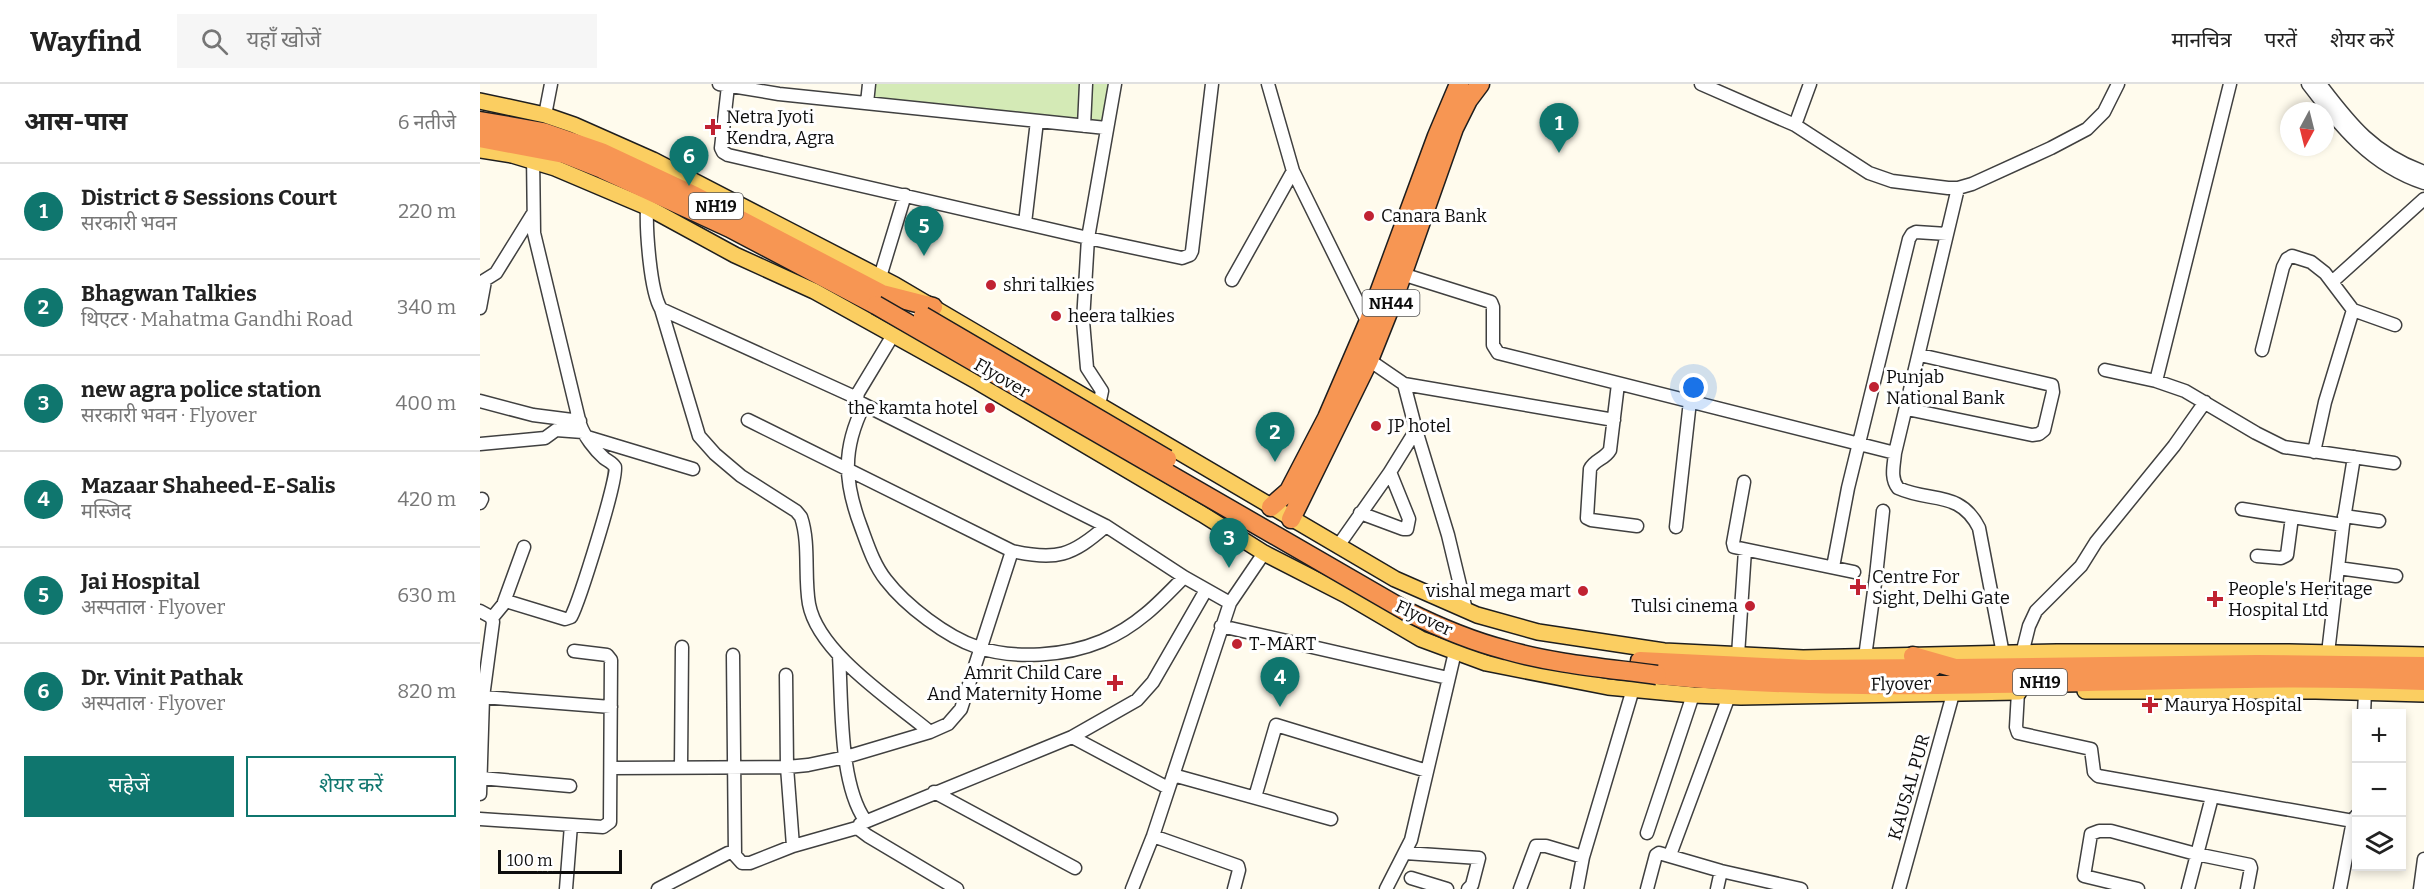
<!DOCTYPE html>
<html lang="hi">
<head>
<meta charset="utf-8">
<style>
	:root { --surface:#fff; --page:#f6f6f6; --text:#222; --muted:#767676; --line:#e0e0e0; --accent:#0f766e }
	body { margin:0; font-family:Bitter,"Noto Sans Devanagari",serif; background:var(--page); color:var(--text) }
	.controls { position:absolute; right:18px; bottom:18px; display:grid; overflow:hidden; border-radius:0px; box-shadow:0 3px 9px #0003 }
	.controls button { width:54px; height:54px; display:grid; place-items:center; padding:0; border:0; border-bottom:2px solid var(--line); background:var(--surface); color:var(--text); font:30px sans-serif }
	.compass { position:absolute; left:1800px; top:18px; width:54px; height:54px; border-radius:50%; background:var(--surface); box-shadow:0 3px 9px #0003; rotate:187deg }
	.scale { position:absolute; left:18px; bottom:15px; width:124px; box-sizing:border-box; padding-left:6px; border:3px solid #0d0d0d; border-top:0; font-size:16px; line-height:21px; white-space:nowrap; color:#0d0d0d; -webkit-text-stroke:4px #fff; paint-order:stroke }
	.you { position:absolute; left:1214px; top:304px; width:21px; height:21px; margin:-15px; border:4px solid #fff; border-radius:50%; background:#1a73e8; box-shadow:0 0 0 9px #1a73e833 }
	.badge { display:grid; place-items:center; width:39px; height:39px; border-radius:50%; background:var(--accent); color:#fff; font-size:20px; font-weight:700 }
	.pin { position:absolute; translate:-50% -50px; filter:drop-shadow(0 2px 3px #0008) }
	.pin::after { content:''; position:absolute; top:32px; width:21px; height:18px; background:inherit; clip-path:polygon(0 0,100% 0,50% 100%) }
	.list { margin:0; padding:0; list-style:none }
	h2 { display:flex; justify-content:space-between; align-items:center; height:78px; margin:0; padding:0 24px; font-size:26px }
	h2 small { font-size:20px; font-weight:400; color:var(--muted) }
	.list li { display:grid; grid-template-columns:39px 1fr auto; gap:18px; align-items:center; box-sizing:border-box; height:96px; padding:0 24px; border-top:2px solid var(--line) }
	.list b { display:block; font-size:22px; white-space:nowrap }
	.list p { margin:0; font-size:20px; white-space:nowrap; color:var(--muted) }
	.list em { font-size:20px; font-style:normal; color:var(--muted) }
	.actions { display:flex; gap:12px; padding:18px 24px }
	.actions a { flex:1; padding:14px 0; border:2px solid var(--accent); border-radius:0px; text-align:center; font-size:21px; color:var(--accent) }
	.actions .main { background:var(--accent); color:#fff }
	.icon { flex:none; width:33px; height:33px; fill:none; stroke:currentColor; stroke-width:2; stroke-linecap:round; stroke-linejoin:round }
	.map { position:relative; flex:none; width:1944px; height:805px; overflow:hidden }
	header { display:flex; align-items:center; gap:36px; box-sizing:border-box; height:84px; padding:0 30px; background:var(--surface); border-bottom:2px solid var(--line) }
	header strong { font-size:28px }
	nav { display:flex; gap:33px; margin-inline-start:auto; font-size:21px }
	.search { width:420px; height:54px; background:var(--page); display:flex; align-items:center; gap:15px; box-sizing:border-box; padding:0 21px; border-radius:0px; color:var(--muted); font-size:22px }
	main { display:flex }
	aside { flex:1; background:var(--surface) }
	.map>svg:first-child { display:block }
</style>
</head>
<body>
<header>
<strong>Wayfind</strong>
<div class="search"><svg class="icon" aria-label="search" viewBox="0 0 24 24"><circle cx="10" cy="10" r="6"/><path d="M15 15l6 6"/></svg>यहाँ खोजें</div>
<nav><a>मानचित्र</a><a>परतें</a><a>शेयर करें</a></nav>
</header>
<main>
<aside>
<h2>आस-पास<small>6 नतीजे</small></h2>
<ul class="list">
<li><span class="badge">1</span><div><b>District &amp; Sessions Court</b><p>सरकारी भवन</p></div><em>220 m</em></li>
<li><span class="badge">2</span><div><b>Bhagwan Talkies</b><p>थिएटर · Mahatma Gandhi Road</p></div><em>340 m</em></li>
<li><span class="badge">3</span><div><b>new agra police station</b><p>सरकारी भवन · Flyover</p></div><em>400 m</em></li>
<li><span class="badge">4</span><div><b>Mazaar Shaheed-E-Salis</b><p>मस्जिद</p></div><em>420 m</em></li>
<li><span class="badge">5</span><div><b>Jai Hospital</b><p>अस्पताल · Flyover</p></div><em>630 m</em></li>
<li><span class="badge">6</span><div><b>Dr. Vinit Pathak</b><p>अस्पताल · Flyover</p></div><em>820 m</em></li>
</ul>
<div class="actions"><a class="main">सहेजें</a><a>शेयर करें</a></div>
</aside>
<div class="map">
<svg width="1944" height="805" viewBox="0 0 1944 805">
	<rect width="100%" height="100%" fill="#fffbed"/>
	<path fill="#d4eab6" d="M 393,0 L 628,0 L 621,43 L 390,23 Z"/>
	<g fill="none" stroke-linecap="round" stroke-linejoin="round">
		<g stroke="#404040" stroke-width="15">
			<path id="minor" d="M 239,0 L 299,10 L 626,44
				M 788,0 L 813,87 L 888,239
				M 1221,0 L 1315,41 L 1389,89 L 1412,97 L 1468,104 L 1478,104 L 1492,100 L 1571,64 L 1607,45 L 1624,28 L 1638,0
				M 1828,0 C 1861,43 1890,81 1944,99
				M 1840,0 C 1871,41 1894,70 1944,88
				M 248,2 L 241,64 L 243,68 L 248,71 L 608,154 L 702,174 L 710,171 L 712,167 L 732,0
				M 387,19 L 389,0
				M 65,31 L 71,0
				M 1315,41 L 1330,0
				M 604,42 L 606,0
				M 1478,104 L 1415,369 C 1414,381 1410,394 1418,404 C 1451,419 1480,406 1499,444 L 1523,570
				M 167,123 C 166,146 170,207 181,225 L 377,314
				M 545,139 L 557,37
				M 922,190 L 1011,218 L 1013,223 L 1013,261 L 1018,269 L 1415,369
				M 400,193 L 425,111
				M 752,196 L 813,87
				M 1852,198 L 1944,115
				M 0,199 L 16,189 L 52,131
				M 0,224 L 5,197
				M 181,225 L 219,352 L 235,370 L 261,392 L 316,427 L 321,433 C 330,460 324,492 329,520 C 338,569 413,617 450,648
				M 413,251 L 378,309 L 377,314 L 379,318 L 626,442 L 704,493 L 750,519
				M 1782,266 L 1803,183 L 1807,175 L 1812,172 L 1831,178 L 1845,189 L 1873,226 L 1915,241
				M 889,276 L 924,300 L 936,346 L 910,388
				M 1625,286 L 1676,297 L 1705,307 L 1776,349 L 1804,363 L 1914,379
				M 1676,297 L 1750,0
				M 924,300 L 1134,336
				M 1138,300 L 1130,366 C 1125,375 1114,376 1110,385 L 1107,434 L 1111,436 L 1157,442
				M 0,317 L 53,331 L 100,337
				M 384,321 C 362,365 364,398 381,443 C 388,462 394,481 406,496 C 426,522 467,553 497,563 C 535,576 586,572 622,557 C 656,543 679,519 704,493
				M 619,321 L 622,307 L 607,284 L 603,237 L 608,154 L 635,0
				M 1427,325 L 1552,351 L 1559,350 L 1564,346 L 1573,308 L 1572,301 L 1440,271
				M 268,336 L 532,467 C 576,477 592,472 626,442
				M 936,346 L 968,451 L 986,526
				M 107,353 L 213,385
				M 0,360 L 65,354 L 76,346 L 103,348
				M 1834,368 L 1845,318 L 1873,226
				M 1264,398 L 1253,459 L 1254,463 L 1374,488
				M 0,419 L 2,415
				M 1762,425 L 1863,441
				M 1864,432 L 1899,437
				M 1196,443 L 1210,317
				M 858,462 L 910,388 L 929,435 L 927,445 L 923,445 L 880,429
				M 1777,472 L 1801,474 L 1807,471 L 1812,433
				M 1353,483 L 1368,404 L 1429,155 L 1432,150 L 1436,148 L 1467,150
				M 1858,484 L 1916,492
				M 24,518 L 44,463
				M 0,527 L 11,533 L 13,538 L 3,613 L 0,710
				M 12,534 L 26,517 L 85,535 L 91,533 C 99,518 139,392 135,383 C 133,379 128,377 124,374 C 115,366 104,352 100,340 L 54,149 L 53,70
				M 741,542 L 968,594
				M 1848,569 L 1863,441 L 1874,373
				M 1542,570 L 1549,542 L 1556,527 L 1601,482 L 1616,458 L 1694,362 L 1725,318
				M 253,571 L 255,771
				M 1258,571 L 1265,466
				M 359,572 C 362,619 359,699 385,736
				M 1385,573 L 1396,492 L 1403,427
				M 306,591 L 307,683 L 313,762
				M 1538,608 L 1536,643 L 1538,649 L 1611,665 L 1614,688 L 1618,692 L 1873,737 L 1876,732
				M 3,613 L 131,623
				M 1884,630 L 1885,608
				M 592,653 L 688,704
				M 201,683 L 202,563
				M 131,684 L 307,683 L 328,681 L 366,673 L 450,648 L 468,640 L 481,625 L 532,467
				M 693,691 L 851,735
				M 1,694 L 90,702
				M 454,708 L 595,784
				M 775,713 L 796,641 L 947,687
				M 0,735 L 123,743 L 130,738 L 131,576 L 127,571 L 94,567
				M 1167,749 L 1213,611
				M 673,752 L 758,782 L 759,786 L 754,805
				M 925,769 L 999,774 L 992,801 L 988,805
				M 1190,771 L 1249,612
				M 931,794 L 967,805
				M 86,805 L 91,741
				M 178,805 L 248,769 L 253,769 L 262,779 L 270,779 L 313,762 L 380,743
				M 477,805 L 388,752 L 380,746 L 380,740 L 592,653 L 657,616 L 673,598 L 726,506
				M 652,805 L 673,752 L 750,519 L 784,469
				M 906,805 L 931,756 L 975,568
				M 1040,805 L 1056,762 L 1066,762 L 1103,773
				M 1097,805 L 1103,773 L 1153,605
				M 1167,805 L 1176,771 L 1179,769 L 1241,787 L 1321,805
				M 1237,805 L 1241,787
				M 1419,805 L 1473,610
				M 1658,805 L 1604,792 L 1611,750 L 1619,747 L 1631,747 L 1716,770 L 1770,781 L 1771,784 L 1767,805
				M 1708,805 L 1732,713
				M 1860,805 L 1873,737
				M 1940,805 L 1944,775"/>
		</g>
		<g stroke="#1e1e1e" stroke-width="18">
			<path id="major" d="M 0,17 L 65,31 L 94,41 L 173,76 L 415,201 L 915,495 L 997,531 L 1058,548 L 1184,567 L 1323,574 L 1577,568 L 1809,568 L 1944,571
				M 0,66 L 32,71 L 75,84 L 167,123 L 255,171 L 334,207 L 498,298 L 722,430 L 784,469 L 866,511 L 941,555 L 1006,579 L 1128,603 L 1213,611 L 1261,613 L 1539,608
				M 1605,607 L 1836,607 L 1944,610"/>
		</g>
		<g stroke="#1e1e1e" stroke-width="21">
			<path id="highway" d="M 0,37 L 63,48 L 121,68 L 215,112 L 402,210 L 453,223
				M 0,54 L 84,70 L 122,85 L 250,144 L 396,221
				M 791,423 L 809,407 L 847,334 L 888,239 L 957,52 L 979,0
				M 811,435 L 889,276 L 915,211 L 974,44 L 988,16 L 1000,0
				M 1433,572 L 1475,584 L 1777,580 L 1944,582
				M 1160,577 L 1328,585 L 1452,584
				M 1177,591 C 1430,616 1689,586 1944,597"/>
		</g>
		<use href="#minor" stroke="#fff" stroke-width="12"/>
		<use href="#major" stroke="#fbce61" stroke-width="15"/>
		<use href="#highway" stroke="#f79653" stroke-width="18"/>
		<g stroke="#1e1e1e" stroke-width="21" stroke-linecap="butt">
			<path id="highway-bridge" d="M 396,221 L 926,527 C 958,543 991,557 1026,566 C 1075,580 1126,584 1177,591
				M 443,232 L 687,375"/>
		</g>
		<use href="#highway-bridge" stroke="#f79653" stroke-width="18"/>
	</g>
	<g fill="#c02232" stroke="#fff" stroke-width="2">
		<path d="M230 34h6v6h6v6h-6v6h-6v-6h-6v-6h6z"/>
		<circle cx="889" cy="132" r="6"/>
		<circle cx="511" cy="201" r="6"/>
		<circle cx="576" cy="232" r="6"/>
		<circle cx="1394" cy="303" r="6"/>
		<circle cx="510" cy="324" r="6"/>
		<circle cx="896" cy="342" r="6"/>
		<path d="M1375 494h6v6h6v6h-6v6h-6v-6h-6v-6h6z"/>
		<circle cx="1103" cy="507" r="6"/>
		<path d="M1732 506h6v6h6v6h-6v6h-6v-6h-6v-6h6z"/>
		<circle cx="1270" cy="522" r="6"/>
		<circle cx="757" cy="560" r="6"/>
		<path d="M632 590h6v6h6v6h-6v6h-6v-6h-6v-6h6z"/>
		<path d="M1667 612h6v6h6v6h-6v6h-6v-6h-6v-6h6z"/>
	</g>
	<g text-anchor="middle" stroke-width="6" stroke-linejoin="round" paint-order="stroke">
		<g fill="#fff" stroke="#565656" stroke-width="1.5">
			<rect x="209" y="109" width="54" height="26" rx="4.5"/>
			<rect x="882.5" y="206" width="57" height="26" rx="4.5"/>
			<rect x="1533" y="585" width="54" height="26" rx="4.5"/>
		</g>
		<g font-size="16" font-weight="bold" fill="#0d0d0d">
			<text x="236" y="128">NH19</text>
			<text x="911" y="225">NH44</text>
			<text x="1560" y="604">NH19</text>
		</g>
		<g font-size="18" fill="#0d0d0d" stroke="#fff" text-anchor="start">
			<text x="246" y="39">Netra Jyoti<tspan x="246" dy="21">Kendra, Agra</tspan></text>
			<text x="901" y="138">Canara Bank</text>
			<text x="523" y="207">shri talkies</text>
			<text x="588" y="238">heera talkies</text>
			<text x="1406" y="299">Punjab<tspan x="1406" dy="21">National Bank</tspan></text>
			<text x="498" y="330" text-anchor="end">the kamta hotel</text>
			<text x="908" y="348">JP hotel</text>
			<text x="1392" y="499">Centre For<tspan x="1392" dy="21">Sight, Delhi Gate</tspan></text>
			<text x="1748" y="511">People's Heritage<tspan x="1748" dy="21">Hospital Ltd</tspan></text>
			<text x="1091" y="513" text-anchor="end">vishal mega mart</text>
			<text x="1258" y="528" text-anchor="end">Tulsi cinema</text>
			<text x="769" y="566">T-MART</text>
			<text x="622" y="595" text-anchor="end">Amrit Child Care<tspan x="622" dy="21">And Maternity Home</tspan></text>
			<text x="1684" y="627">Maurya Hospital</text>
		</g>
		<g font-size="18" fill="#0d0d0d" stroke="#fff">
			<text transform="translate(522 294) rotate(30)" y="6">Flyover</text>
			<text transform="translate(944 534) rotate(25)" y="6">Flyover</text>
			<text transform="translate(1421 600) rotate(-1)" y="6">Flyover</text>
			<text transform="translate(1429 703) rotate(-74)" y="6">KAUSAL PUR</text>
		</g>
	</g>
</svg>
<div class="controls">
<button>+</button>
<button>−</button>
<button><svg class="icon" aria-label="layers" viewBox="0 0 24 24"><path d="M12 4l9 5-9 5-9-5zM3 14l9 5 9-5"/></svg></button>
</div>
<svg class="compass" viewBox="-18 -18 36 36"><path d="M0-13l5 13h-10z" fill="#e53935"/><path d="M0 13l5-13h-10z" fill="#767676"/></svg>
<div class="scale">100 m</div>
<div class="you"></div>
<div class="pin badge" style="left:1079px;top:69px">1</div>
<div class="pin badge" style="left:795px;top:378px">2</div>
<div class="pin badge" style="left:749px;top:484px">3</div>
<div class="pin badge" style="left:800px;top:623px">4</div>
<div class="pin badge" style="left:444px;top:172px">5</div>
<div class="pin badge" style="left:209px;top:102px">6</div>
</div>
</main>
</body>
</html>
